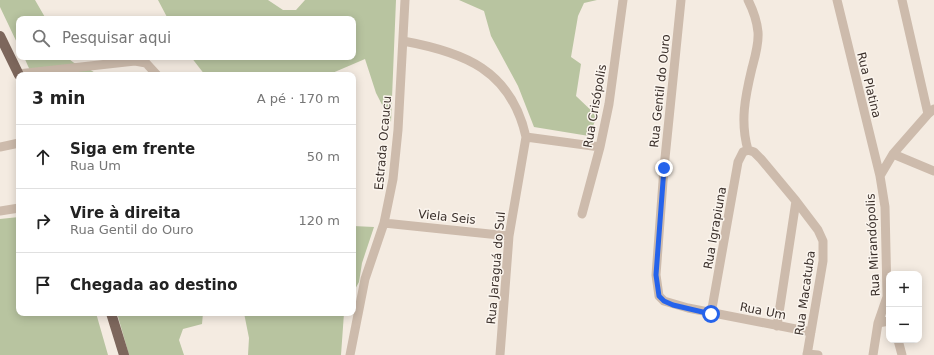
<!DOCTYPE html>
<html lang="pt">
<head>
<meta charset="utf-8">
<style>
	:root { --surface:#fff; --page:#f2f2f2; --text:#222; --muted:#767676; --line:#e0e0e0 }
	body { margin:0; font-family:"DejaVu Sans",sans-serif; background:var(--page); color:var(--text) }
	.controls { position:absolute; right:12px; bottom:12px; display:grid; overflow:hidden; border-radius:8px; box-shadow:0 2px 10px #0003 }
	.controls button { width:36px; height:36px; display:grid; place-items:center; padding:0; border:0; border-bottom:1px solid var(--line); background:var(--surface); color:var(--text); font:20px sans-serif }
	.stop { position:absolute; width:12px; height:12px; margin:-9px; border:3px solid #2563eb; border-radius:50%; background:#fff }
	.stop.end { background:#2563eb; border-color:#fff; box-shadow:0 1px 4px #0008 }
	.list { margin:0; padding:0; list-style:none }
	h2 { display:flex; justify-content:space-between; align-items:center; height:52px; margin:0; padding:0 16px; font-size:17px }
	h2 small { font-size:13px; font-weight:400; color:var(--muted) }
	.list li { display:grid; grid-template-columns:26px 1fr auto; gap:12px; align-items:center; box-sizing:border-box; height:64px; padding:0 16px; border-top:1px solid var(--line) }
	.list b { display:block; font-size:15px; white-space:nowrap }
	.list p { margin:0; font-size:13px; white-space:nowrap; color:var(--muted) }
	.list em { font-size:13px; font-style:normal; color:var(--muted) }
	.icon { flex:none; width:22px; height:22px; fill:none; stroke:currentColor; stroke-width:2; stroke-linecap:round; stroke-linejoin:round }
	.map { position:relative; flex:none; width:934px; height:355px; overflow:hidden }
	.search { position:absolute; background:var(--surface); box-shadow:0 2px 10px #0003; left:16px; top:16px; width:340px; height:44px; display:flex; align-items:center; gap:10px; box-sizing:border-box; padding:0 14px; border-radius:8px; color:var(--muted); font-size:15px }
	.panel { position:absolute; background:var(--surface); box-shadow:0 2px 10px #0003; left:16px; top:72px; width:340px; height:244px; border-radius:8px }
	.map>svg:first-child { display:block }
</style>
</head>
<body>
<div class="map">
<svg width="934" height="355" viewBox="0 0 934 355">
	<rect width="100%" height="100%" fill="#f4ebe1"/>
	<path fill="#b8c4a0" d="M 0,0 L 35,0 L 46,19 L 19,19 L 19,47 L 0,7 Z
		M 158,0 L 268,0 L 283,10 L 296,10 L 305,0 L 396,0 L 391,122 L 376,93 L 365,59 L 330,74 L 322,75 L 205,75 L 191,57 L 353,57 L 353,19 L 168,19 Z
		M 459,0 L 597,0 L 584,3 L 578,16 L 571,57 L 581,64 L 576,96 L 597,116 L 589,136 L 534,127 L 518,86 L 491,36 L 484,11 Z
		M 24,57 L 68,57 C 74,67 89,66 97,75 L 32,75 Z
		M 19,217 L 19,313 L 96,313 L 108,355 L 0,355 L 0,219 Z
		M 353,226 L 374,227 L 362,263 L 359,282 L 353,293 Z
		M 117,313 L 203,313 L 202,324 L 183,329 L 179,340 L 184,355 L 129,355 Z
		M 244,313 L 344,313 L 341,355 L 248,355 L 249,338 Z"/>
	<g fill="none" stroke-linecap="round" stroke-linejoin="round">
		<path stroke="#cdbbac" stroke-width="9" d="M 681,0 L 664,168 L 656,275 L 659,296 L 664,301 L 688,308 L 811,332
			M 748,0 C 753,10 757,21 758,32 C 759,44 755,57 752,68 C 745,97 740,122 748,150 L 754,152 L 761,159 L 796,201 L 818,230 L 823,241 L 823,261 L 807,355
			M 837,0 L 880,176 L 885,207 L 887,295 L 889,304
			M 902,0 L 928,114
			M 403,41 C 464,52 511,70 526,137 L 509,236 L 500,355
			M 18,74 L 135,61 L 146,63 L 157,75
			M 526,137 L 600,147
			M 0,147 L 19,143
			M 893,154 L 934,171
			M 880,176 L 893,154 L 928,114 L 934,109
			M 0,211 L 19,208
			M 582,214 L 600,147 L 609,104 L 623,0
			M 384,223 L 509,236
			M 711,314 L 738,162 L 743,152 L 748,150
			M 878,323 L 889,321
			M 777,326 L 796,201
			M 898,340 L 902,355
			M 807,354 L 818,355
			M 350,355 L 365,279 L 384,223 L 393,179 L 398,130 L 405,0
			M 873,355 L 878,323 L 887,297"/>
		<path stroke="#7d675c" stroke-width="10" d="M 0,36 L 19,75
			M 111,313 L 124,355"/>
	</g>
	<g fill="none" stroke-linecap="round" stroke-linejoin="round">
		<path stroke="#2563eb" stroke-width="5" d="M 664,168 L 656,275 L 659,296 L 664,301 L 673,305 L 711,314"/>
	</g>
	<g text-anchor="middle" stroke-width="3" stroke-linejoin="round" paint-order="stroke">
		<g font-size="12" fill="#3b302b" stroke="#fbf5ee">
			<text transform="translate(869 85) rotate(76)" y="4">Rua Platina</text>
			<text transform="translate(660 91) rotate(-84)" y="4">Rua Gentil do Ouro</text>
			<text transform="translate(595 106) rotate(-80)" y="4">Rua Crisópolis</text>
			<text transform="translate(383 143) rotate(-85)" y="4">Estrada Ocaucu</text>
			<text transform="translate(447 217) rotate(6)" y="4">Viela Seis</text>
			<text transform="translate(715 228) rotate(-80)" y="4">Rua Igrapiuna</text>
			<text transform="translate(873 245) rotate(-93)" y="4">Rua Mirandópolis</text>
			<text transform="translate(496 268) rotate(-85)" y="4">Rua Jaraguá do Sul</text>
			<text transform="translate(805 293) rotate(-82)" y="4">Rua Macatuba</text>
			<text transform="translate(763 311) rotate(11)" y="4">Rua Um</text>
		</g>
	</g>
</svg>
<div class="controls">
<button>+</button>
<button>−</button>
</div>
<div class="stop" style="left:711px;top:314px"></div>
<div class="stop end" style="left:664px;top:168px"></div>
<div class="search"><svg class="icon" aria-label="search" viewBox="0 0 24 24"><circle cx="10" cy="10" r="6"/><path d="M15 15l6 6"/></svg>Pesquisar aqui</div>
<section class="panel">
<h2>3 min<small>A pé · 170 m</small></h2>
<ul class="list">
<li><svg class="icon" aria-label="ahead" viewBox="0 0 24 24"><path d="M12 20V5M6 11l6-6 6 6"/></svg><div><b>Siga em frente</b><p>Rua Um</p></div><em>50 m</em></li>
<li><svg class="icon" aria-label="right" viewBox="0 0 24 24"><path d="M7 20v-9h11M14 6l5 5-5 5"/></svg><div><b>Vire à direita</b><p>Rua Gentil do Ouro</p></div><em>120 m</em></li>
<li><svg class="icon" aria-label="arrive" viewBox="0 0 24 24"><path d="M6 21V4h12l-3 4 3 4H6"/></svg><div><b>Chegada ao destino</b></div></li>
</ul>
</section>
</div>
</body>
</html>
